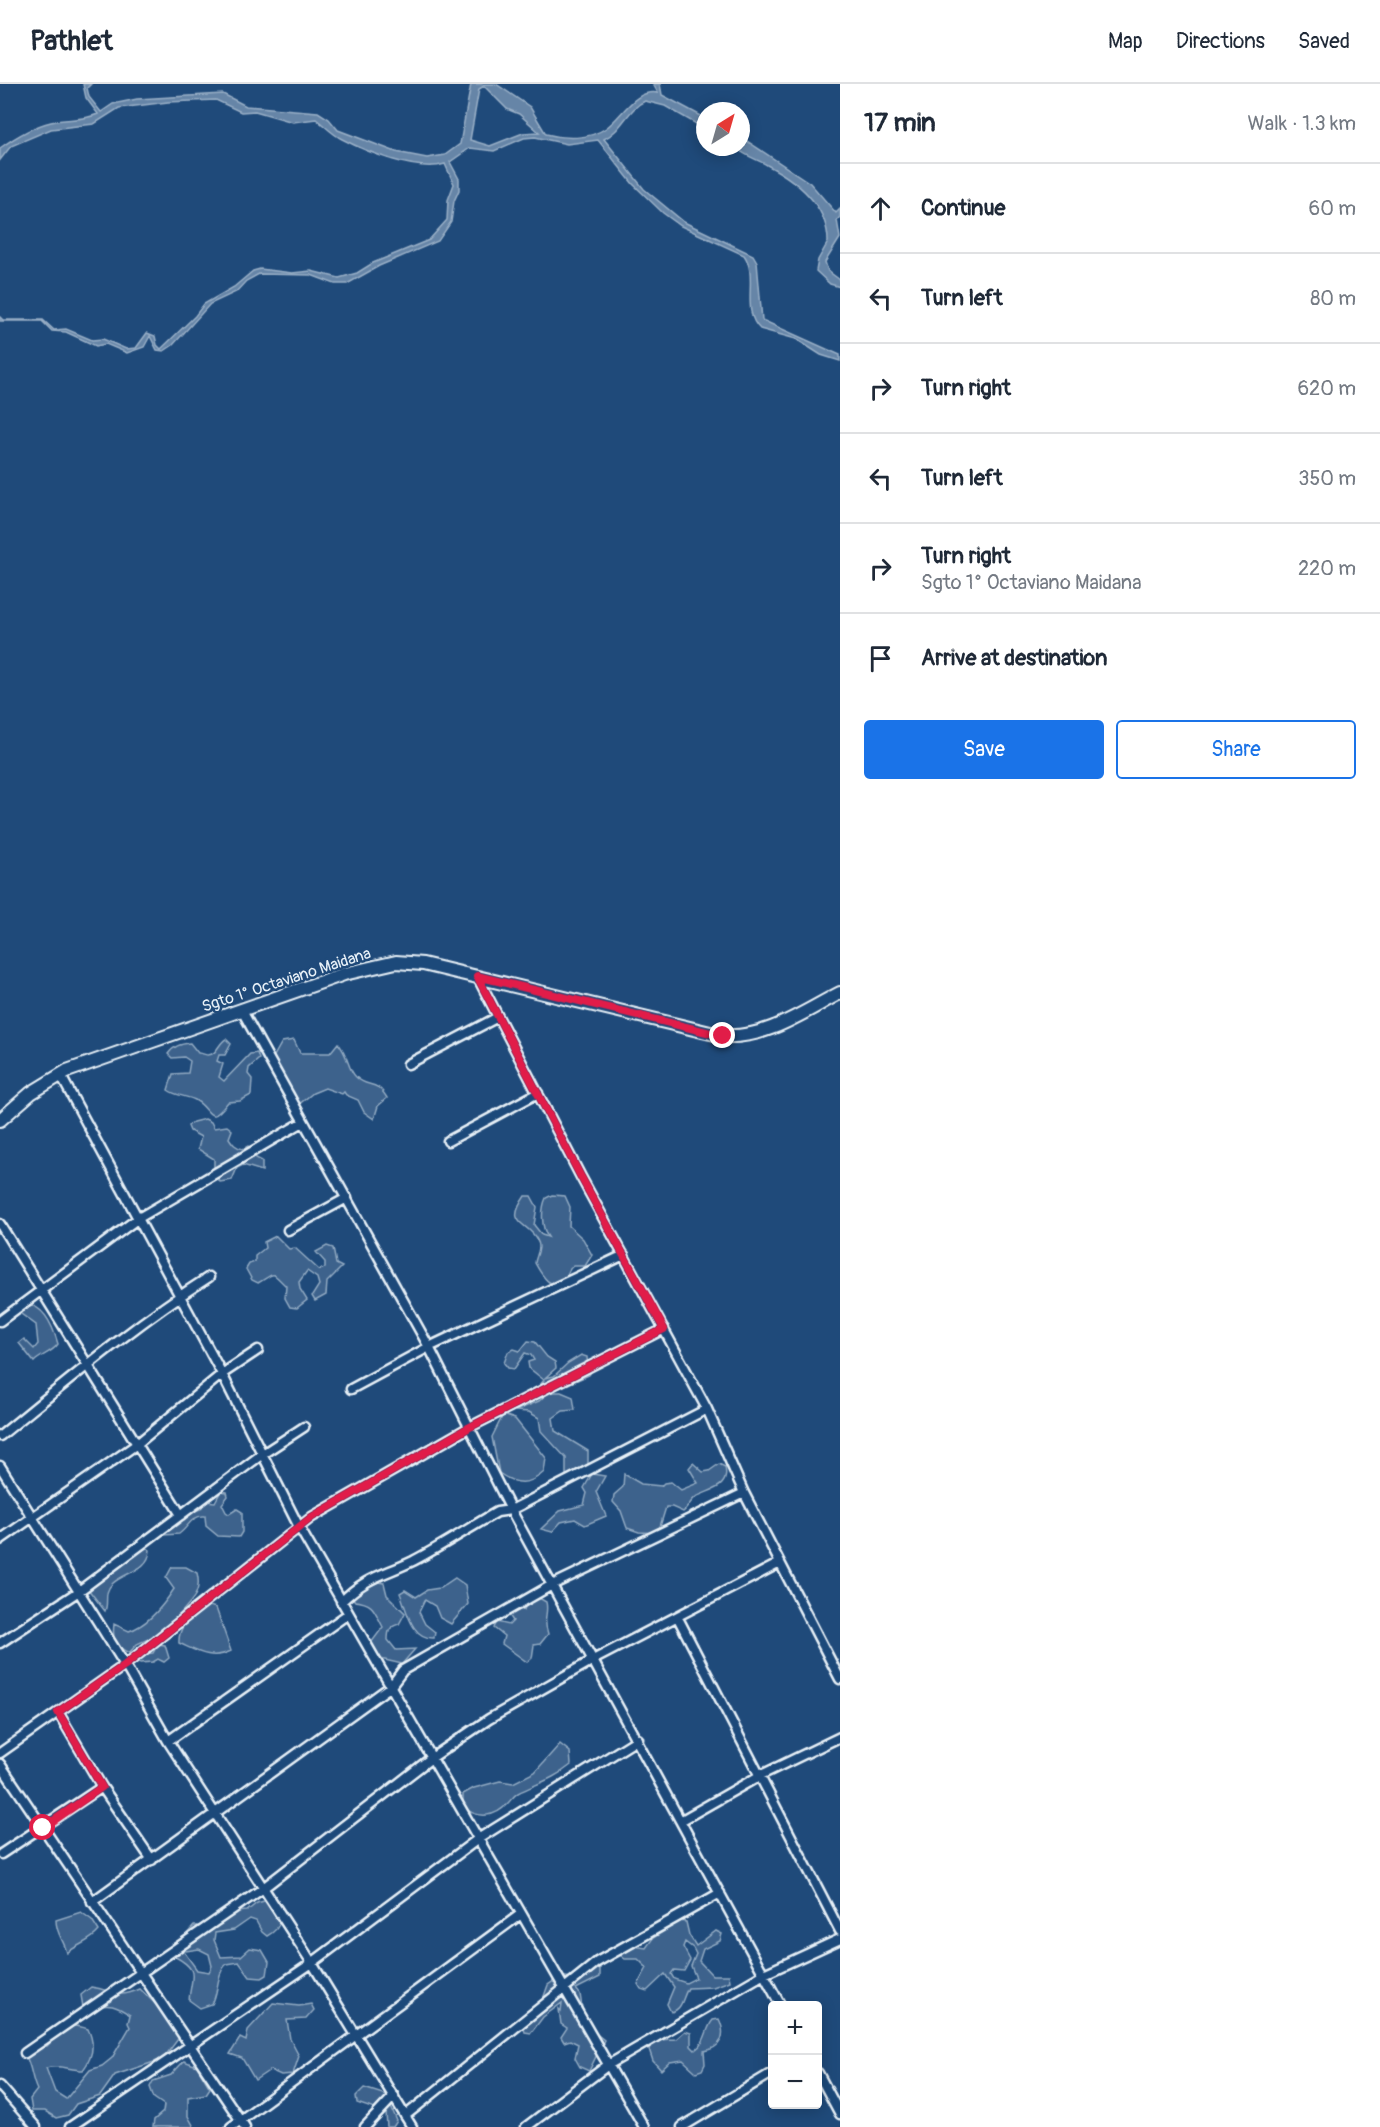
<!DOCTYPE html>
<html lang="en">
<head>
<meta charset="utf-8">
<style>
	:root { --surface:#fff; --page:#f2f2f3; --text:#1f2937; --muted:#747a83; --line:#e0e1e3; --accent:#1a73e8 }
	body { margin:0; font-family:Pangolin,sans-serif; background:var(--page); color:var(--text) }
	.controls { position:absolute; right:18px; bottom:18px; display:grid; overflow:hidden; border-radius:6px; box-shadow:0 3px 15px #0003 }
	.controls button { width:54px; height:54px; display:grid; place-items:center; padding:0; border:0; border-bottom:2px solid var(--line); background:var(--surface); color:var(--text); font:30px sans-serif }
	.compass { position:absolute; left:696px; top:18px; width:54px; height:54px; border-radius:50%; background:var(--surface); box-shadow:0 3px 15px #0003; rotate:37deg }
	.stop { position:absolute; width:18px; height:18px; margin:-14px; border:4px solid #e11d48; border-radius:50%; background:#fff }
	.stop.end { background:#e11d48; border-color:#fff; box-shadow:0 2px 6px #0008 }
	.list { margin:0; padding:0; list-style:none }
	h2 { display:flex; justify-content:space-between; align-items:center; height:78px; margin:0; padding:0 24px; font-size:26px }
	h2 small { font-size:20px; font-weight:400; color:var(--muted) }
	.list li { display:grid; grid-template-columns:39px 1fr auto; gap:18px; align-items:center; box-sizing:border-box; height:90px; padding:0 24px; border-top:2px solid var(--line) }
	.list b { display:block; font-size:22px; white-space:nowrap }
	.list p { margin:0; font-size:20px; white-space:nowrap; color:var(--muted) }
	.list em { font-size:20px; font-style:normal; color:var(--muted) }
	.actions { display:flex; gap:12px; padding:18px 24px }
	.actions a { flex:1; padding:14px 0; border:2px solid var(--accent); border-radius:6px; text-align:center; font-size:21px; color:var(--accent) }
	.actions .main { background:var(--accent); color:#fff }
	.icon { flex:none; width:33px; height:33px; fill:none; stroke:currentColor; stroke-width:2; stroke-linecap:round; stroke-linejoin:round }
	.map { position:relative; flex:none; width:840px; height:2043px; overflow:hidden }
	header { display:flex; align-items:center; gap:36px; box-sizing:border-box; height:84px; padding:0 30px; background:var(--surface); border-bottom:2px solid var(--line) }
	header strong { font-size:28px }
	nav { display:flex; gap:33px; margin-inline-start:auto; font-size:21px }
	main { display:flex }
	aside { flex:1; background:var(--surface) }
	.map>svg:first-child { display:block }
</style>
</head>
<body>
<header>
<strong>Pathlet</strong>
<nav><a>Map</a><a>Directions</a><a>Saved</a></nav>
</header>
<main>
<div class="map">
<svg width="840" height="2043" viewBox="0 0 840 2043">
	<rect width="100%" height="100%" fill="#1f4a7a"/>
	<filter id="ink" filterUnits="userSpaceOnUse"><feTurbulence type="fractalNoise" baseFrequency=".0167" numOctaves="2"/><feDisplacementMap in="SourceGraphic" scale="12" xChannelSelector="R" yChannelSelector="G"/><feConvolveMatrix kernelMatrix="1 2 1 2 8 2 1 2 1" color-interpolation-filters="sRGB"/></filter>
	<g filter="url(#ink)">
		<path fill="#3c628c" stroke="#92aac2" stroke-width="1.5" fill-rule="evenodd" d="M 226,955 L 231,960 L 225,971 L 219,971 L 217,977 L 223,980 L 219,993 L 224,997 L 250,970 L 257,969 L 259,975 L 249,984 L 248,990 L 252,995 L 251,1011 L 240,1017 L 228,1018 C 208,1044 212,1025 195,1016 C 187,1012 176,1012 168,1006 L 173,990 L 188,989 L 190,977 L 184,973 L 172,974 L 168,970 C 174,962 180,960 190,959 L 198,969 C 202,969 205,971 208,971 C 217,971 219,958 226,955 Z
			M 294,956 L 300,969 L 330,969 L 338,959 C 349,972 347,984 356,993 C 368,1005 376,995 387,1014 L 378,1022 L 374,1035 L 364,1028 L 358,1016 L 346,1011 L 344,1008 L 342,1010 L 325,1004 L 313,1009 L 293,1025 L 269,981 L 282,958 Z
			M 205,1035 L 211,1038 L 214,1044 L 227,1042 L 232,1046 L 229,1054 C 233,1060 235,1063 243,1065 L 248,1062 L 256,1074 L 262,1077 L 262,1087 L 243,1081 L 237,1084 L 232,1096 L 220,1098 L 214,1087 L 214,1075 L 198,1065 L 201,1053 L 190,1047 L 188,1042 L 193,1038 Z
			M 552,1111 L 565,1112 L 570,1123 L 569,1142 L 583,1155 L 592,1171 L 585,1182 L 573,1182 C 567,1186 569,1189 565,1195 C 552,1211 540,1188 535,1179 C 536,1171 542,1164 537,1156 C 528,1137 504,1142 525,1112 L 531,1112 L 537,1123 L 534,1141 L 542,1151 L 548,1153 C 541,1143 541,1125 546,1114 Z
			M 276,1152 L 289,1165 L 295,1164 L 319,1186 L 325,1184 L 325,1178 L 316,1168 L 327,1162 L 333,1164 L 336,1180 L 342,1183 L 327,1198 L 326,1211 L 315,1217 L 312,1212 L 319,1201 L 317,1194 L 307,1187 L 299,1198 L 300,1205 L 307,1216 L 297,1224 L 290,1223 L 285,1214 L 286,1202 C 270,1187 277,1188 258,1199 L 252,1196 L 246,1185 L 249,1180 L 255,1178 L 255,1172 L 265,1164 L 264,1158 Z
			M 28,1221 C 45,1222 54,1246 58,1260 C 53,1268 41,1271 34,1278 L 19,1259 L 24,1255 L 34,1265 L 38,1260 L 36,1241 L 17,1227 Z
			M 528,1257 L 535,1258 L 547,1273 L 555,1278 L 556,1284 L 545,1294 L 554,1292 L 568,1279 L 581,1271 L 587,1273 L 588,1286 L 591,1288 L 589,1291 L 550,1308 L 561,1308 L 573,1313 L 575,1326 L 563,1327 L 553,1334 L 555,1347 L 588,1367 L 588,1381 L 578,1389 L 566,1392 L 566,1374 L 541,1347 L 539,1334 L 529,1328 L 515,1327 L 539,1317 L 548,1309 L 537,1305 L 544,1296 L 529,1284 L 528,1278 L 534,1276 L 531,1271 L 525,1269 L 514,1285 L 508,1284 L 504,1279 L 508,1268 L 514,1265 L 520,1267 Z
			M 503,1331 L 515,1335 L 546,1374 L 544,1388 C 529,1402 516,1401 499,1389 L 492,1353 Z
			M 693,1379 L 703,1388 L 709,1387 L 719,1380 L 725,1383 C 730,1405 710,1405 696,1413 C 691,1416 688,1424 683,1428 L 672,1423 L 666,1423 L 658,1449 L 639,1448 L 627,1444 L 621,1427 L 613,1418 L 614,1411 L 623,1403 L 624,1390 L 641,1400 L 661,1402 L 664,1399 L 671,1398 L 681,1406 L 698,1399 L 689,1384 Z
			M 592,1390 L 605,1392 L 596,1408 L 606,1432 L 585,1441 L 575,1435 L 561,1438 L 552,1448 L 541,1445 L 560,1427 L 584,1421 L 587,1409 L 584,1404 Z
			M 221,1407 L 227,1408 L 228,1412 L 222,1420 L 226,1428 L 229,1430 L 237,1425 L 242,1428 L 242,1448 L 239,1453 L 218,1452 L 206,1442 L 205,1432 C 191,1431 189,1443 179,1450 L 164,1451 L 164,1442 L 178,1425 L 184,1425 L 189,1429 L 201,1425 L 205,1417 L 215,1418 Z
			M 145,1462 L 150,1466 C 149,1487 124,1488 112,1500 C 103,1509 109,1518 105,1527 L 88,1505 C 92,1478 122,1474 145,1462 Z
			M 172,1483 L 186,1483 L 197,1489 C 204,1517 181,1520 172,1544 L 137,1560 L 129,1569 C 115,1562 112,1556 114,1540 L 129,1547 C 148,1541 163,1522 174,1505 L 166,1494 Z
			M 455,1494 L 465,1501 L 468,1520 L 451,1540 L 440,1534 L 435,1522 L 425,1516 L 419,1528 L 425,1540 L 435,1548 L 434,1554 C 411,1555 407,1526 400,1509 L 405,1506 L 416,1513 L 427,1506 L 440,1504 Z
			M 378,1498 L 384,1499 L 387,1511 L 405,1529 L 399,1540 C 389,1543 388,1547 388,1556 L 396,1566 L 415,1565 L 402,1580 L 372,1573 L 368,1563 L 383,1543 C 374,1527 375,1519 355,1517 L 351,1512 Z
			M 534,1511 L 546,1518 C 549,1530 542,1533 548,1550 L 540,1560 L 534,1561 L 532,1574 L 527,1578 L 502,1560 L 504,1552 L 494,1544 L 497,1538 L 509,1541 L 513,1537 L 509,1531 L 511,1525 L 524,1526 L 526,1520 Z
			M 203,1520 L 216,1524 L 231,1567 C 211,1577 197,1567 179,1559 C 178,1542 191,1532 203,1520 Z
			M 158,1560 L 165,1561 L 169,1574 L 164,1578 L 158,1575 L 153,1578 L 140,1579 L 136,1574 L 140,1570 L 153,1569 Z
			M 560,1660 L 570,1668 L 571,1681 C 554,1695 536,1700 518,1709 C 513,1712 511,1716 508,1719 C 495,1734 478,1735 463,1723 L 463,1710 L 474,1704 L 500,1697 L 513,1699 L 535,1688 Z
			M 275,1814 C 284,1829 284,1843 267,1852 L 262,1848 L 256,1837 L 250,1835 L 234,1846 L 215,1849 L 214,1856 L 221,1873 L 241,1872 L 250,1864 L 262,1866 L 269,1878 L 267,1891 L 262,1894 L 250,1893 L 239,1878 L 227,1880 C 216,1889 219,1908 212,1920 L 200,1924 L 189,1916 C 191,1891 201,1887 174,1872 L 172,1866 L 182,1865 L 197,1886 L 209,1888 L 212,1882 L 209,1870 L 199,1865 L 186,1867 L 182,1862 L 182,1855 L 194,1842 L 207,1842 L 234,1828 L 247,1827 L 257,1819 Z
			M 81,1828 L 92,1836 L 99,1847 C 90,1858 78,1860 67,1869 C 64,1856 56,1850 56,1836 Z
			M 680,1837 L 686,1838 L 689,1851 L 696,1862 L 716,1847 L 722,1850 L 720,1857 L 703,1865 L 699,1877 L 712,1891 L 729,1891 L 730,1897 L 713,1903 L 688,1904 C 682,1914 683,1925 671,1928 L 667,1920 L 674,1903 L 665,1890 L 647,1907 L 641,1905 L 638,1900 L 647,1884 L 638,1875 L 625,1875 L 620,1871 L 622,1865 L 633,1862 L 646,1864 L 653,1854 ZM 685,1858 L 693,1864 L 696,1870 L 691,1882 L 696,1894 L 686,1899 L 674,1895 L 671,1890 L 674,1886 L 684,1887 L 690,1876 L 683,1863 Z
			M 597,1882 L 600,1883 L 600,1893 L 576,1905 L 580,1910 L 583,1930 L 587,1934 L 589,1944 L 604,1956 L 589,1987 L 580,1983 L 575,1974 L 578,1960 L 570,1956 L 564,1958 L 561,1953 L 567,1944 L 561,1940 L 559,1925 L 561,1927 L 562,1919 L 543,1933 L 531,1949 L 525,1948 L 523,1942 L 542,1918 L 548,1901 L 561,1892 L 571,1894 L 581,1886 Z
			M 91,1903 C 114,1906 115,1916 140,1905 L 178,1942 L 178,1955 L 163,1975 L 115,1991 L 100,2012 L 76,2020 L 68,2031 L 56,2034 L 45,2027 L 32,2027 L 30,2015 L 37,2006 C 31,1994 32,1982 25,1971 L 34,1963 L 47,1962 C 62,1946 64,1937 88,1945 C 95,1959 93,1973 83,1986 C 69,1986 60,1980 46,1984 L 55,2008 L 66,2015 L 90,1986 L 102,1982 L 112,1974 L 130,1943 L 128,1939 L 130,1931 C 108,1916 107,1923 83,1923 L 81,1911 Z
			M 273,1919 L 299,1922 L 311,1920 L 314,1926 L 306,1935 L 287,1936 L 290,1955 L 299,1972 L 293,1990 L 281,1991 L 270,1986 L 255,1996 L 242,1974 L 230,1970 L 240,1954 L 246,1957 L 248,1946 Z
			M 719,1935 C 727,1952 721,1964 704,1967 L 705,1980 L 702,1986 L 696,1988 L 683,1976 L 670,1978 L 661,1986 L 653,1977 L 649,1965 C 654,1953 665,1956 676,1955 L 685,1947 L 691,1949 L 691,1962 L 695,1966 C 707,1958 705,1945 713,1936 Z
			M 184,1977 L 197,1982 L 210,2004 L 206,2010 L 188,2013 L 188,2032 L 194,2043 L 153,2043 L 154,2036 L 163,2028 L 164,2021 L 154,2014 L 150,2003 L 153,1997 L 171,1991 Z
			M 364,2004 L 386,2011 L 397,2037 L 393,2043 L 387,2043 L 386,2029 L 357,2019 L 356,2012 Z"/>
		<path fill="#6685a7" stroke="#9ab0c7" stroke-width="1.5" fill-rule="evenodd" d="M 83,0 L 91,0 L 87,4 L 89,13 L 101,28 L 113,20 L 137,15 L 223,10 L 246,22 L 318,28 L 329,35 L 338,46 L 396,68 L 427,74 L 445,71 L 460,60 L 471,0 L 496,0 L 530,23 L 546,50 C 564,55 589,56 606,44 C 623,32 634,5 658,9 L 653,0 L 660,0 L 662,11 L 705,34 L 705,45 L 665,22 L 645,17 C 628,24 621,48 604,55 L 644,105 L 684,138 L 753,171 L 757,178 L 762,236 L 840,271 L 840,277 L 821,271 L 796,255 L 760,245 C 740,226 759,192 744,171 L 681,142 L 663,129 L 633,100 L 598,56 L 567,60 L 535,53 L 524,54 L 494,67 L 470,64 L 450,78 L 459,95 L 459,106 L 454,117 L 451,138 L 438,157 L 379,182 L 347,200 L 335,200 L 311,191 L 259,190 L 246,197 L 236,208 L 210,220 L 173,261 L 164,267 L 157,266 L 150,252 L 144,263 L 127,269 L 106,260 L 96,262 L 66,248 L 52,247 L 42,237 L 0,237 L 0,233 L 3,236 L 43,236 L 54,246 L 66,245 L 92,256 L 103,255 L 126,265 L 136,264 L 147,249 L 155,252 L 157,261 L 161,265 L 195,232 L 204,220 L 234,203 L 253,187 L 260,185 L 292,189 L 311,187 L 339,194 L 357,189 L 373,179 L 429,156 L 447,136 L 448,116 L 454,100 L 445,80 C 418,89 367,68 342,55 C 332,50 324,41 316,35 L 293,38 L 255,27 L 241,28 L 216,16 L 168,18 L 119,24 L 94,40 L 51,45 L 11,62 L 0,76 L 0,64 C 14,54 34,42 51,38 C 68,34 82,37 98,30 L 86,14 ZM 484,2 L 507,25 L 519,30 L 539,48 L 523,49 L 490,62 L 470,56 L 479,5 Z
			M 741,53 L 810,99 L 836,129 L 840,125 L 840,133 L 837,136 L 840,154 L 825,178 L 828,187 L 840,196 L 840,203 L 830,200 L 816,187 L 818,176 L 828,158 C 828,121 797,97 767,81 C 756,75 745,72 735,63 L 741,63 Z"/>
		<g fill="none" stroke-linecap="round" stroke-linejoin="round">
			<g stroke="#e8f1f8" stroke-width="13">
				<path id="street" d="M 477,892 L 581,1093 L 707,1325 L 744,1409 L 840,1595
					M 241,925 L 429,1263 L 511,1426 L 781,1922
					M 408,980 L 498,933
					M 60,990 L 222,1290 L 299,1443 L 644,2043
					M 448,1057 L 538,1009
					M 0,1140 L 181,1431
					M 288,1146 L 347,1114
					M 0,1237 L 137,1135 L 303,1038
					M 351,1305 L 429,1263 L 624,1171
					M 0,1352 C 68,1297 135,1240 209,1193
					M 0,1382 L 125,1581 L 168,1657 L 312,1879 L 412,2043
					M 0,1456 L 137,1360 L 222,1290 L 258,1266
					M 341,1518 C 367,1492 382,1492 413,1477 C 442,1462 469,1444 497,1428 L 511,1426 L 707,1325
					M 678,1534 L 840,1847
					M 0,1559 L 79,1507 L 261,1371 L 304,1343
					M 58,1628 L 102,1703 L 152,1776
					M 168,1657 L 348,1530
					M 0,1669 L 125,1581 L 312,1433 L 468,1344 L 664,1245
					M 0,1680 L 245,2043
					M 682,1736 L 761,1691 L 840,1653
					M 1,1770 L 102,1703
					M 92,1818 L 391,1602 L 403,1586 L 552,1501 L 744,1409
					M 25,1969 L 262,1805 L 430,1675 L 489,1635 L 593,1576 L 780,1479
					M 818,1989 L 840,2030
					M 0,2002 L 36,2043
					M 405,2032 L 597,1878 L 720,1809
					M 70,2043 L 312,1879 L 478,1755 L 638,1655
					M 231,2043 L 521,1830
					M 365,2043 L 394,2012
					M 526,2043 L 608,1981 L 764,1890 L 840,1855
					M 682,2043 L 772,1989"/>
			</g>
			<g stroke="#e8f1f8" stroke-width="16">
				<path id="secondary" d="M 0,1036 L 31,1009 L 67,987 L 344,890 L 396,878 L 423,880 L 723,952 C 766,955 803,928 840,909"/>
			</g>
			<use href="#street" stroke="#1f4a7a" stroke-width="8"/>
			<use href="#secondary" stroke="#1f4a7a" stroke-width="12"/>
		</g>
	</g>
	<g fill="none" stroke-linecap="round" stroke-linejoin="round" filter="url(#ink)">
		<path stroke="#e11d48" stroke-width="8" d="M 43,1744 L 102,1703 L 58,1628 L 125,1581 L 312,1433 L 468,1344 L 664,1245 L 581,1093 L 477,892 L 723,952"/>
	</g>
	<g text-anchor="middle" stroke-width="5" stroke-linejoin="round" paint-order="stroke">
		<g font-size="16" fill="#e8f1f8" stroke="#1f4a7a">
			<text transform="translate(286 895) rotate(-18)" y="6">Sgto 1° Octaviano Maidana</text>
		</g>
	</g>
</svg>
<div class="controls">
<button>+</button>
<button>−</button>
</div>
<svg class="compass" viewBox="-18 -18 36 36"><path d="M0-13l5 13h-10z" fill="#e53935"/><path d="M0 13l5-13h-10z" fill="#747a83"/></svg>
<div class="stop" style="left:43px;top:1744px"></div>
<div class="stop end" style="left:723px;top:952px"></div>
</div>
<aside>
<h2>17 min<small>Walk · 1.3 km</small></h2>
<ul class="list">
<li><svg class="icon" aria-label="ahead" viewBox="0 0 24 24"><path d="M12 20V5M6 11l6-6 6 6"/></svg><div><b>Continue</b></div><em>60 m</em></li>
<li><svg class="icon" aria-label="left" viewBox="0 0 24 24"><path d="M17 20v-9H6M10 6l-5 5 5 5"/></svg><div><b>Turn left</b></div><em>80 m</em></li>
<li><svg class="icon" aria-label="right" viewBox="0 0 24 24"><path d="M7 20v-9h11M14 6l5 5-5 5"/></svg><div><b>Turn right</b></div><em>620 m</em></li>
<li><svg class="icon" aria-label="left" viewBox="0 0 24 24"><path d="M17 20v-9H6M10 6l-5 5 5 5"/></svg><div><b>Turn left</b></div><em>350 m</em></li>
<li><svg class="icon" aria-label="right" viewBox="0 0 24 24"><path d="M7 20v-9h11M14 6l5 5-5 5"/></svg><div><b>Turn right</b><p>Sgto 1° Octaviano Maidana</p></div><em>220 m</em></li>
<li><svg class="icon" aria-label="arrive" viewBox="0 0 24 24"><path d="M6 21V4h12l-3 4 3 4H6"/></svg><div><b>Arrive at destination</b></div></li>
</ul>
<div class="actions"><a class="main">Save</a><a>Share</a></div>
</aside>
</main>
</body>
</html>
